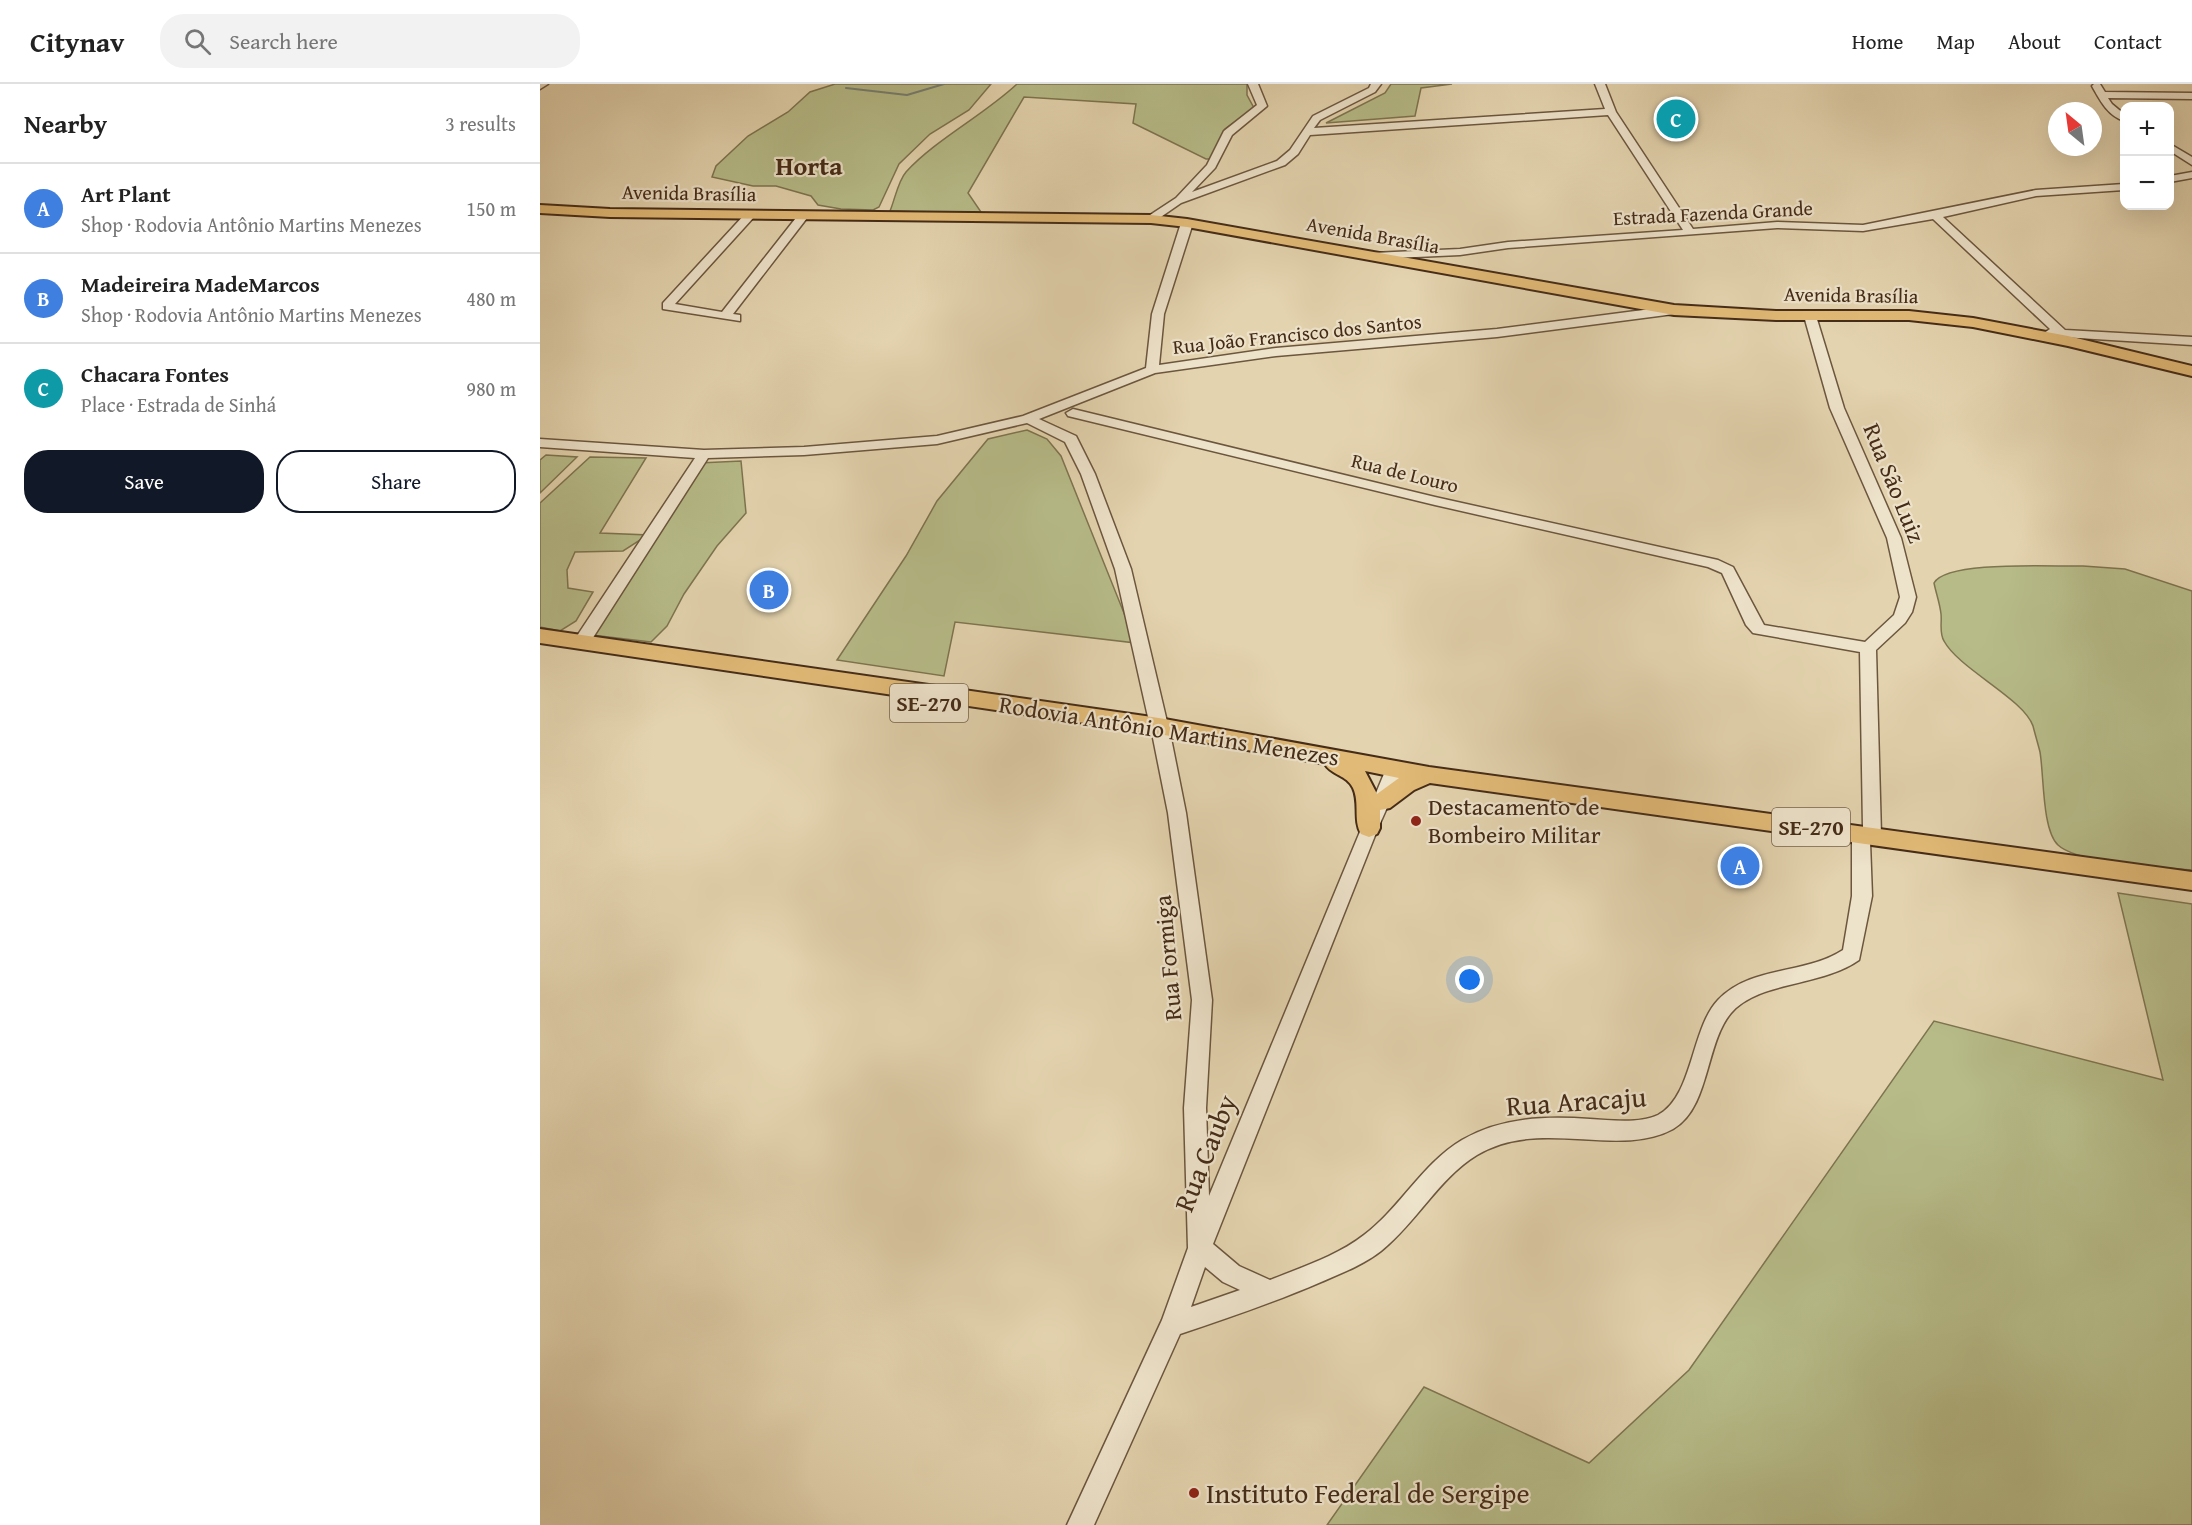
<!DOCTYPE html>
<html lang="en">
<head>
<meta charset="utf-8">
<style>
	:root { --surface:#fff; --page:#f2f2f2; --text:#222; --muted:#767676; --line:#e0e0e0; --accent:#111827 }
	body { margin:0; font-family:"Gentium Book Plus",serif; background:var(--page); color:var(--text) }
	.controls { position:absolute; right:18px; top:18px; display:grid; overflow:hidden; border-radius:12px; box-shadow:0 6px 24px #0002 }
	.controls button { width:54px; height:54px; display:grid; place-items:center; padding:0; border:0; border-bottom:2px solid var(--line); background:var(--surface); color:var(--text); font:30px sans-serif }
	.compass { position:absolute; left:1508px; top:18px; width:54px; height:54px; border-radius:50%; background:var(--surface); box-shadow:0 6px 24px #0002; rotate:331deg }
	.you { position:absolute; left:930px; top:896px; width:21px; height:21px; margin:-15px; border:4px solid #fff; border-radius:50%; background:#1a73e8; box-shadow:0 0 0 9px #1a73e833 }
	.badge { display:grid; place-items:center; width:39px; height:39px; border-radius:50%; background:var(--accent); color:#fff; font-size:20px; font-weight:700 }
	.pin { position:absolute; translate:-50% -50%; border:3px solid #fff; box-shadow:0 2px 6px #0006 }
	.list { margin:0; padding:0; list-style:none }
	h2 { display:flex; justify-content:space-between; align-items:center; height:78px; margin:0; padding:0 24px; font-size:26px }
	h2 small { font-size:20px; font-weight:400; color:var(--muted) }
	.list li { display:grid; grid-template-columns:39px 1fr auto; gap:18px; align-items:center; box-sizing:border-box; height:90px; padding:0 24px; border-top:2px solid var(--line) }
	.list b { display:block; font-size:22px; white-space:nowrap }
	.list p { margin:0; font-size:20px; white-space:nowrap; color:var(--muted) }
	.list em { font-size:20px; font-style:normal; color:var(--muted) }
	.actions { display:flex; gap:12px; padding:18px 24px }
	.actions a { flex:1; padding:14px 0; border:2px solid var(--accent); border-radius:24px; text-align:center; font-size:21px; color:var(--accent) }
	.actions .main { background:var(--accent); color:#fff }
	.icon { flex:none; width:33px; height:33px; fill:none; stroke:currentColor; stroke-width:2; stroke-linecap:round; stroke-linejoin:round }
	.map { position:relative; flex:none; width:1652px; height:1441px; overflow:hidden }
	header { display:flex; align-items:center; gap:36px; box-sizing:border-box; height:84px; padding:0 30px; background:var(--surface); border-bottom:2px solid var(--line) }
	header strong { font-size:28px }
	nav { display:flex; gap:33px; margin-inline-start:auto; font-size:21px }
	.search { width:420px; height:54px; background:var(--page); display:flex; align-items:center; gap:15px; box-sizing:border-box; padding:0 21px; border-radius:24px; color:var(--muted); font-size:22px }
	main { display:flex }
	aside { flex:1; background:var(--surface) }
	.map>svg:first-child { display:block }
</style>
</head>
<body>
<header>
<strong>Citynav</strong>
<div class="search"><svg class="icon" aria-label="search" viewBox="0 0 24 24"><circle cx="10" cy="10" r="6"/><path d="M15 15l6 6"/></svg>Search here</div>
<nav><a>Home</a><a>Map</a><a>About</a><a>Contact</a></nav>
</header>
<main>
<aside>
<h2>Nearby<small>3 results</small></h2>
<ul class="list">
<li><span class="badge" style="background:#3f7fe0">A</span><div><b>Art Plant</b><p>Shop · Rodovia Antônio Martins Menezes</p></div><em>150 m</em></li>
<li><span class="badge" style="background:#3f7fe0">B</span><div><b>Madeireira MadeMarcos</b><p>Shop · Rodovia Antônio Martins Menezes</p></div><em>480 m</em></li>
<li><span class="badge" style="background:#0f9aa8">C</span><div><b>Chacara Fontes</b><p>Place · Estrada de Sinhá</p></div><em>980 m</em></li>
</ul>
<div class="actions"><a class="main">Save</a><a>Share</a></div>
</aside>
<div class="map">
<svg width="1652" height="1441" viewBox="0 0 1652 1441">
	<rect width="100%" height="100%" fill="#e3d3ae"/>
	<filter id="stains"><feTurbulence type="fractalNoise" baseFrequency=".00333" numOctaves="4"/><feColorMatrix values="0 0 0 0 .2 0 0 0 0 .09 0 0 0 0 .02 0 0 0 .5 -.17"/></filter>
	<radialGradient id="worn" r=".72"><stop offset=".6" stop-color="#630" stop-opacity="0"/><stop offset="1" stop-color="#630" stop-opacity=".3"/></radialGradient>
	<path fill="#b6bb88" stroke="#7e7450" stroke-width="1.5" d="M 295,0 L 451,0 L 429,26 L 390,50 L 359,80 L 339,123 L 333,126 L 301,125 L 278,121 L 271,112 L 236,102 L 213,102 L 172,93 L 176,82 L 208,52 L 248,28 L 270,8 Z
		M 477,0 L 707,0 L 707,11 L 714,24 L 685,45 L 672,75 L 666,75 L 593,39 L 596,20 L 484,13 L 428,109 L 441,128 L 413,129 L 350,127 C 355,115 358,97 366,88 C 395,56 444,31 477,0 Z
		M 851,0 L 912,0 L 881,4 L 875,32 L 786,39 L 845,9 Z
		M 487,346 L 507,355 L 521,372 L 596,559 L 415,538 L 404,592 L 297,576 L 366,472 L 397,417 L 448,355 Z
		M 6,371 L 37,373 L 0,409 L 0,376 Z
		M 50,373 L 106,374 L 60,449 L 108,451 L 83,467 L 35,468 L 27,486 L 28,504 L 53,508 L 36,537 L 20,547 L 0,543 L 0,419 Z
		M 201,377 L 206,429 L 177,462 L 144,510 L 127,542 L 111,558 L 52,551 L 159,379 Z
		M 1543,482 L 1585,485 L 1652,507 L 1652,786 C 1623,783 1538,780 1518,761 C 1502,746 1504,691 1500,668 C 1498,660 1495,650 1493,642 C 1484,615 1419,585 1404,557 C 1399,549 1402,539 1401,530 C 1400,520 1396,509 1394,499 C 1407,476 1515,483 1543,482 Z
		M 1578,809 L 1652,820 L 1652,1441 L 787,1441 L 884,1303 L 1049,1379 L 1149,1286 L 1394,937 L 1623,996 Z"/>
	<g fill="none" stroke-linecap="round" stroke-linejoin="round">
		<path stroke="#767f73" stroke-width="2" d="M 306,4 L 367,11 L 404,0"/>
		<g stroke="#6c563e" stroke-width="3">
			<path id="minor" d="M 0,0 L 8,0 L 0,5 Z
				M 708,0 L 718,0 L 727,22 L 692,51 L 675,84 L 652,108 L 737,77 L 750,66 L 773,32 L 829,4 L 831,0 L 841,0 L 835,8 L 780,36 L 774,44 L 1065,25 L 1055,0 L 1065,0 L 1076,28 L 1153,145 L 1237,138 L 1323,141 L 1496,106 L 1584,100 L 1584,106 L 1496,112 L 1403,133 L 1525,246 L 1652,253 L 1652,261 L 1506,252 L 1504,249 L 1510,245 L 1393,135 L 1323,147 L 1237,144 L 968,164 L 920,171 L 832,175 L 826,172 L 832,169 L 920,165 L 968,158 L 1143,146 L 1068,31 L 770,51 L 758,70 L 745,81 L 641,119 L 615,137 L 607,137 L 607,133 L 636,114 L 667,81 L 684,47 L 717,21 Z
				M 1554,0 L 1560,0 L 1565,8 L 1652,9 L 1652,15 L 1568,14 L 1572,20 L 1584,30 L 1584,37 C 1567,31 1560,16 1552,2 Z
				M 1630,60 L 1652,73 L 1652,81 L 1630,67 Z
				M 1652,88 L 1652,94 L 1630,98 L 1630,92 Z
				M 210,128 L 215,131 L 214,133 L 135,220 L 182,228 L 259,130 L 267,130 L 267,134 L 193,230 L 200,231 L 200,237 L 123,225 L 123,219 L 206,129 Z
				M 647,136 L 653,139 L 624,230 L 619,281 L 736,264 L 957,245 L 1134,222 L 1140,226 L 1134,230 L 957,253 L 736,272 L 615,289 L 499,335 L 536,352 L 555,390 L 591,485 L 628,642 L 625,646 L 613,646 L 610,642 L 575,485 L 541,390 L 525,358 L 487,339 L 397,360 L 264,371 L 168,374 L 47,563 L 35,563 L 33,559 L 35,555 L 155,374 L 0,363 L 0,355 L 164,366 L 264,363 L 397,352 L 483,332 L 606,284 L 612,230 L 641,139 Z
				M 1270,228 L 1276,232 L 1304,324 L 1361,454 L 1376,513 L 1372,528 L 1365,539 L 1336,566 L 1341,751 L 1338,756 L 1330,758 L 1332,812 L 1319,876 C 1281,903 1218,897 1191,929 C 1165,960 1170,1024 1133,1045 C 1078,1075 999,1033 937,1071 C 899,1094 876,1139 841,1167 C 823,1181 802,1189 781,1198 C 735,1218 688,1234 640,1250 L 554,1441 L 527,1441 L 622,1236 L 648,1164 L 644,1024 L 652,916 L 628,729 L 613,654 L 616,650 L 622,648 L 628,650 L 631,654 L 646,729 L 672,916 L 666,1024 L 669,1112 L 846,685 L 849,680 L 855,679 L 861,680 L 864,685 L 838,744 L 673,1160 L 699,1182 L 730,1196 C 762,1183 797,1172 824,1151 C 860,1124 883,1079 922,1056 C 962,1033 1006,1032 1050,1035 C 1070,1036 1099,1040 1118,1031 C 1153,1013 1151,944 1178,916 C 1211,881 1265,891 1303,866 L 1312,812 L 1312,750 L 1315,745 L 1323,743 L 1320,568 L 1213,549 L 1206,541 L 1182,489 L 1168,483 L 895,421 L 528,332 L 526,329 L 533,325 L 895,413 L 1178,476 L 1193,483 L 1224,541 L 1325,558 L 1354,531 L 1360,513 L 1347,454 L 1290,324 L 1264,232 ZM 665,1183 L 683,1198 L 700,1206 L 651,1223 Z"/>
		</g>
		<g stroke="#452c18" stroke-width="4">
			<path id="major" d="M 0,121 L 70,125 L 611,131 L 647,135 L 1134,221 L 1236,227 L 1369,227 L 1433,234 L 1528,252 L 1652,282 L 1652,292 L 1528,262 L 1433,243 L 1369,236 L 1236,236 L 1134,231 L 647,143 L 611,139 L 70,133 L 0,129 Z
				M 0,545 L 619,634 L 889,683 L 1652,788 L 1652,806 L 890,699 L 874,706 L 850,724 L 840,726 L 840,744 L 837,750 L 829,753 L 821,750 C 813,736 820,719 813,704 C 807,691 791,691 785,680 L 619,650 L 0,559 ZM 825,687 L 859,694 L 837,710 Z"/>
		</g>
		<use href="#minor" fill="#ede2ca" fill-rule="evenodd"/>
		<use href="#major" fill="#e2ba77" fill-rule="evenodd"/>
	</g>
	<g fill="#8f2418" stroke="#ede2ca" stroke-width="2">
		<circle cx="876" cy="737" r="6"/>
		<circle cx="654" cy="1409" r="6"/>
	</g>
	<g text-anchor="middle" stroke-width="4.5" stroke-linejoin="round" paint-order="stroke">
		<g font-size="20" fill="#452c18" stroke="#ede2ca">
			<text transform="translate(149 109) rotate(1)" y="7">Avenida Brasília</text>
			<text transform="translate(1173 129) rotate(-3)" y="7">Estrada Fazenda Grande</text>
			<text transform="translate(833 151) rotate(10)" y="7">Avenida Brasília</text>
			<text transform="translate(1311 211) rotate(1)" y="7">Avenida Brasília</text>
			<text transform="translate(757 250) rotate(-6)" y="7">Rua João Francisco dos Santos</text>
			<text transform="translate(865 389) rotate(14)" y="7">Rua de Louro</text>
		</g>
		<g fill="#ede2ca" stroke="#77634d" stroke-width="1.5">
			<rect x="350" y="600" width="78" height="38" rx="4.5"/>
			<rect x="1232" y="724" width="78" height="38" rx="4.5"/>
		</g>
		<g font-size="22" font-weight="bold" fill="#452c18">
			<text x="389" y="627">SE-270</text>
			<text x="1271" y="751">SE-270</text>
		</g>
		<g font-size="24" fill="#452c18" stroke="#ede2ca">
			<text transform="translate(1354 399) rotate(68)" y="8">Rua São Luiz</text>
			<text transform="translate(629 647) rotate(9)" y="8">Rodovia Antônio Martins Menezes</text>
			<text transform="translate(628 874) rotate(-95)" y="8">Rua Formiga</text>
		</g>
		<g font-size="24" fill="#452c18" stroke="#ede2ca" text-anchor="start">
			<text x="888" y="731">Destacamento de<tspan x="888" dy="28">Bombeiro Militar</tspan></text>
		</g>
		<g font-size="26" font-weight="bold" fill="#452c18" stroke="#ede2ca">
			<text x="269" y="91">Horta</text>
		</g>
		<g font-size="28" fill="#452c18" stroke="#ede2ca">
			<text transform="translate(1036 1017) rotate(-4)" y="10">Rua Aracaju</text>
			<text transform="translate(665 1069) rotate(-68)" y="10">Rua Cauby</text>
		</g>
		<g font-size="28" fill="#452c18" stroke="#ede2ca" text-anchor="start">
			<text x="666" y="1419">Instituto Federal de Sergipe</text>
		</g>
	</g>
	<rect width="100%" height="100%" filter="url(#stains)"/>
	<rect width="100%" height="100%" fill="url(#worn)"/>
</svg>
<div class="controls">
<button>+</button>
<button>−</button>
</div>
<svg class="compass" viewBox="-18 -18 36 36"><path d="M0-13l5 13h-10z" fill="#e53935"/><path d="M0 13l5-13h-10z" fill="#767676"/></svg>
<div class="you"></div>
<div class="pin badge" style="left:1200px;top:782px;background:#3f7fe0">A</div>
<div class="pin badge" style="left:229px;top:506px;background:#3f7fe0">B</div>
<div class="pin badge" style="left:1136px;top:35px;background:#0f9aa8">C</div>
</div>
</main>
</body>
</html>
